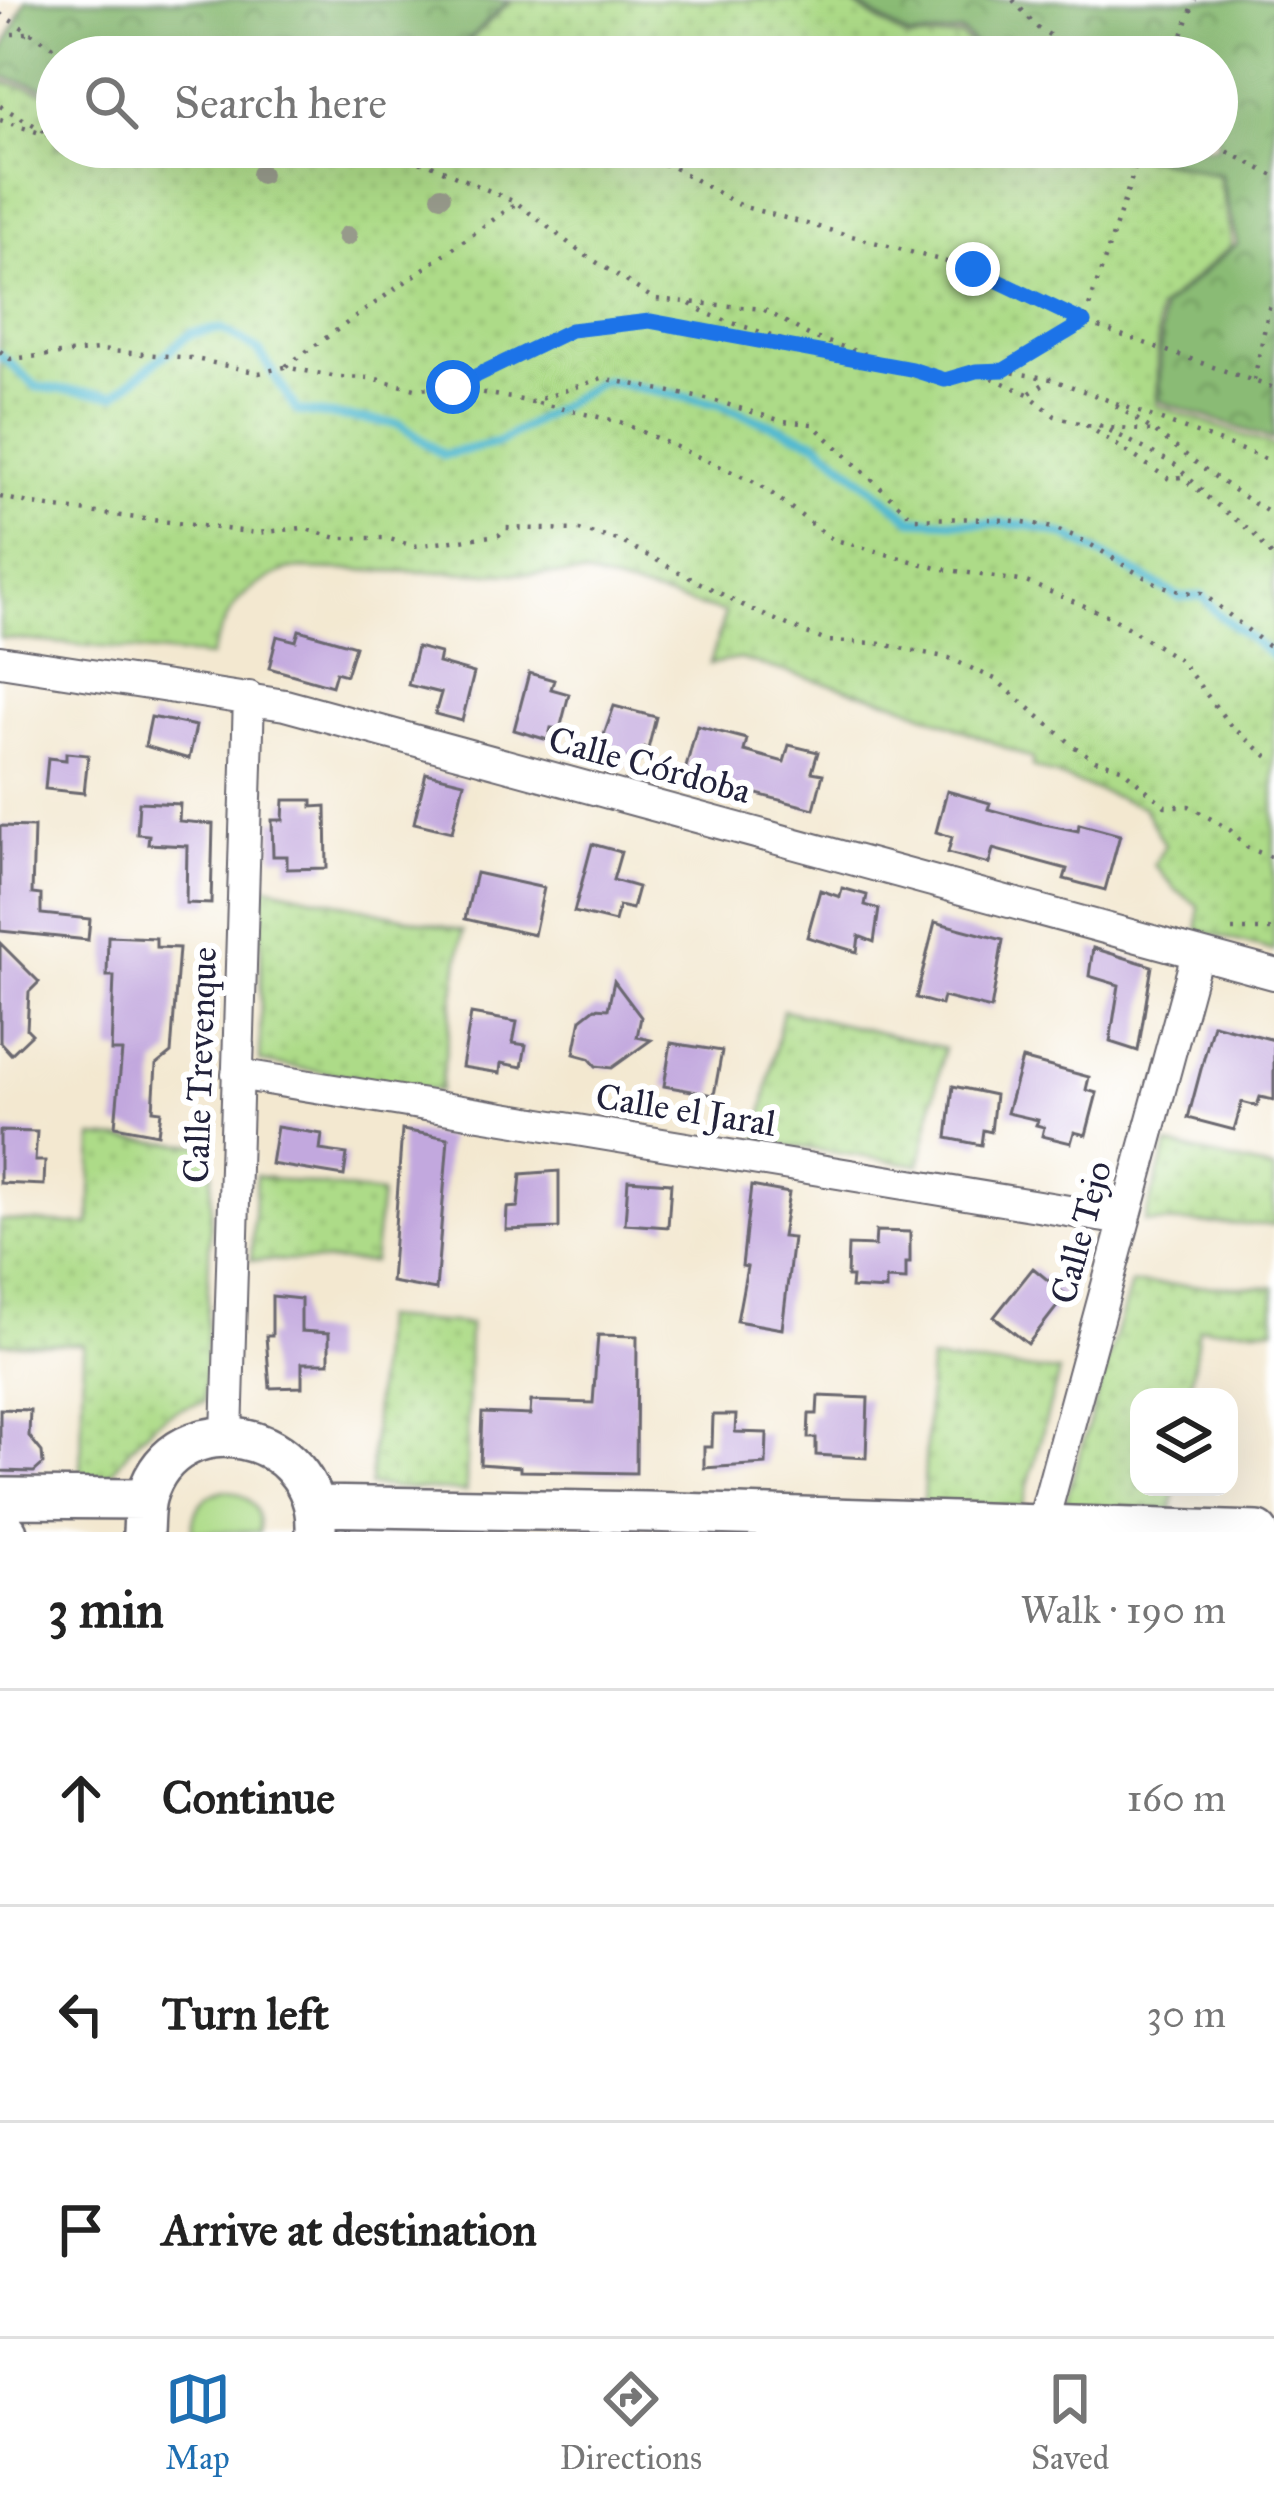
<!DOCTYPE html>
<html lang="en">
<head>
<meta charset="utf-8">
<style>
	:root { --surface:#fff; --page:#f6f6f6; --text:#222; --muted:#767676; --line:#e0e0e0; --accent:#1f6fb2 }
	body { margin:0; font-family:"IM FELL Great Primer",serif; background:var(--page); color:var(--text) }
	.controls { position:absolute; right:36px; bottom:36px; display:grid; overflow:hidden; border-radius:24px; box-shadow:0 12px 48px #0002 }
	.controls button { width:108px; height:108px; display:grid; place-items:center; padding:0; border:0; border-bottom:3px solid var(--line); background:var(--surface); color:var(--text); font:60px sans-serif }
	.stop { position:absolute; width:36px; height:36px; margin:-27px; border:9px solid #1a73e8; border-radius:50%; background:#fff }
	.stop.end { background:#1a73e8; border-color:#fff; box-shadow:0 3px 12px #0008 }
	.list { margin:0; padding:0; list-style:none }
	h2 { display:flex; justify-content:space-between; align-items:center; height:156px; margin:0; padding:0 48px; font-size:51px }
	h2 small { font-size:39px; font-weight:400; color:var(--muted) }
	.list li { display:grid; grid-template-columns:78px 1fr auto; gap:36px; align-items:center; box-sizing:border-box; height:216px; padding:0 48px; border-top:3px solid var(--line) }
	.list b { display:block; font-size:45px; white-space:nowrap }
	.list em { font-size:39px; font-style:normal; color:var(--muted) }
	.icon { flex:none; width:66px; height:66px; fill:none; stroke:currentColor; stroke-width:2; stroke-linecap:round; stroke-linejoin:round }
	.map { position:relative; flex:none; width:1274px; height:1532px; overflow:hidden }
	.search { position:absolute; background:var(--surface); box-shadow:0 12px 48px #0002; left:36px; right:36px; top:36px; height:132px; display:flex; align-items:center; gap:30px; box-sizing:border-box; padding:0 42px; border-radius:66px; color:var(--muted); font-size:45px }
	.sheet { height:804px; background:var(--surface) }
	nav { display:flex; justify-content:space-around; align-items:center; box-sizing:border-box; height:168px; border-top:3px solid var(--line); background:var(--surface); font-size:33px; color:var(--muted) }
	nav a { display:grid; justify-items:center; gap:6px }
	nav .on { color:var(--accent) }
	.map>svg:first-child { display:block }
</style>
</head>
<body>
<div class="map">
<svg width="1274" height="1532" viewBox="0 0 1274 1532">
	<defs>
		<pattern id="grass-dots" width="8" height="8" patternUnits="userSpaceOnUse" patternTransform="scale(3)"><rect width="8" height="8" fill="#addb88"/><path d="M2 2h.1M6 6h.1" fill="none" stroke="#95bc76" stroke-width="1.8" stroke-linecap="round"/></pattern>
		<pattern id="forest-crowns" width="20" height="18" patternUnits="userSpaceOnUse" patternTransform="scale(3)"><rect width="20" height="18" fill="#8abb74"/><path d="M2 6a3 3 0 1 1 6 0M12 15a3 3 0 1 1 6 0" fill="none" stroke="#709860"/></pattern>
	</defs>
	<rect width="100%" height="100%" fill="#fff"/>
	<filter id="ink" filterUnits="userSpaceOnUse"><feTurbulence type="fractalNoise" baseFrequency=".00833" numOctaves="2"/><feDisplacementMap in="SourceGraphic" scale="24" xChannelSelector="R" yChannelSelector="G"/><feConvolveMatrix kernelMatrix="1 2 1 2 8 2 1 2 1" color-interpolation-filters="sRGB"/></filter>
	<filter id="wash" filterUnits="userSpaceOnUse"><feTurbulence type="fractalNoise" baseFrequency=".004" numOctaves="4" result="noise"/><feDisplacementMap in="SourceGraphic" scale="48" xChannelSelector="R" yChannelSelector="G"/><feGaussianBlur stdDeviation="2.7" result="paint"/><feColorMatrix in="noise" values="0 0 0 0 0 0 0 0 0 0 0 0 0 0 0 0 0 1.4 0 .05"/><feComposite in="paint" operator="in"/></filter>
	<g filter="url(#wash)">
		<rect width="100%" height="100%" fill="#f3e8d0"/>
		<path fill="url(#grass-dots)" stroke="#687e62" stroke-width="3" d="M 512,0 L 845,0 L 909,40 L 961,36 L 983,57 L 453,57 Z
			M 0,81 L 57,95 L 57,147 L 1105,147 L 1219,176 L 1232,245 L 1158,310 L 1156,405 L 1274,446 L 1274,951 L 1198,930 L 1199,906 L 1176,890 L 1154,865 L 1165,845 L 1143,807 L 1032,767 L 1033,759 L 898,703 L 740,659 L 710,664 L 725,613 L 585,575 L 290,569 C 235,593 232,603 210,657 L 0,638 Z
			M 262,885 L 463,931 L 440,1091 L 260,1062 Z
			M 783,1010 L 944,1048 L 920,1165 L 757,1141 Z
			M 93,1137 L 213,1146 L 204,1402 C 157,1410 136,1440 109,1476 L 81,1478 L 83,1344 L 0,1343 L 0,1220 L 90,1225 Z
			M 1168,1145 L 1274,1170 L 1274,1225 L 1144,1222 Z
			M 256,1176 L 381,1194 L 373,1262 L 251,1260 Z
			M 1131,1284 L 1274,1287 L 1274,1328 L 1199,1328 L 1189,1397 L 1139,1397 L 1139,1487 L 1175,1487 L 1172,1510 L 1064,1506 Z
			M 380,1318 L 469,1324 L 466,1492 L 370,1486 Z
			M 930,1360 L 1059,1372 L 1022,1507 L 923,1504 Z"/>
		<path fill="url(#forest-crowns)" stroke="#566e58" stroke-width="3" d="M 26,0 L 509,0 L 450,57 L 57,57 L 57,91 L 0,76 L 0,57 Z
			M 850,0 L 1274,0 L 1274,440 L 1159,401 L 1162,308 L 1237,244 L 1221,176 L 1117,147 L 1217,147 L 1217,57 L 988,57 L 962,32 L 910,37 Z"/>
		<path fill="#addb88" stroke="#687e62" stroke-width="3" d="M 224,1490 C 248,1493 261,1507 259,1532 L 193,1532 C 191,1509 202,1496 224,1490 Z"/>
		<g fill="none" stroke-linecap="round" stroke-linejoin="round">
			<path stroke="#53bad1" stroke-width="9" d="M 0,355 L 37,387 L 115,395 L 191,333 L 222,329 L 259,351 L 297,411 L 399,424 L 443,455 L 498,443 L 603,380 L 718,404 L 817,442 L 912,520 L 1027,525 L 1068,536 L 1179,597 L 1203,596 L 1217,613 L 1274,657"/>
		</g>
		<g id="blocks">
			<path fill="#c2a8de" d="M 299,630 L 355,646 L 346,675 L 336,672 L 332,686 L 269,668 L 277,636 L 296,641 Z
				M 417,647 L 440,653 L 438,663 L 474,673 L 462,721 L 435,714 L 441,693 L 408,685 Z
				M 529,673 L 554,680 L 551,689 L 569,694 L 560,729 L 551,728 L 548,740 L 514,730 Z
				M 614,706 L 656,717 L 648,749 L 644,748 L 640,761 L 628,758 L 626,766 L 596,758 Z
				M 151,717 L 196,726 L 189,759 L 145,746 Z
				M 697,726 L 747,739 L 744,751 L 784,762 L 789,745 L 818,752 L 812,772 L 823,774 L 814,809 L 684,775 Z
				M 66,753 L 88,755 L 84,793 L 45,789 L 48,758 L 66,760 Z
				M 426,773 L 464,782 L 452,832 L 414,823 Z
				M 947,791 L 990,803 L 988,809 L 1039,823 L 1078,831 L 1079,824 L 1120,835 L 1105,890 L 1064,879 L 1067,869 L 993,849 L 989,864 L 948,853 L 952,837 L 936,832 Z
				M 284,800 L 312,800 L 312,807 L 326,806 L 327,868 L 287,869 L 287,856 L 273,856 L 272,820 L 283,820 Z
				M 139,802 L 180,804 L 179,821 L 213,824 L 211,904 L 186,903 L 187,846 L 148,844 L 149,835 L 137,834 Z
				M 0,826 L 34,827 L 32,894 L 41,895 L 41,914 L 90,919 L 88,940 L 0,931 Z
				M 592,844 L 621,852 L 613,880 L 638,887 L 632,909 L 619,906 L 615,922 L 574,912 Z
				M 476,873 L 544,888 L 534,935 L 465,919 Z
				M 842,888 L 867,895 L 865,905 L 879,909 L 874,942 L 859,936 L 857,952 L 807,937 L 820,890 L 840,897 Z
				M 935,922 L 1003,940 L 991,1009 L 943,997 L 941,1005 L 916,998 Z
				M 108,936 L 156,938 L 156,947 L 179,948 L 171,1053 L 156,1065 L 153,1110 L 161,1111 L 158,1134 L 115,1126 L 122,1051 L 111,1051 L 114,976 L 107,976 Z
				M 0,943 L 39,982 L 29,992 L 27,1029 L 32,1034 L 11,1054 L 0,1042 Z
				M 1093,948 L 1152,966 L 1138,1051 L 1110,1042 L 1119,985 L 1089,976 Z
				M 614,981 L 641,1017 L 637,1037 L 651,1040 L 612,1068 L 596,1066 L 589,1058 L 574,1054 L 581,1019 L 595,1008 L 608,1009 Z
				M 471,1014 L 517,1022 L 513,1043 L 526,1045 L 522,1067 L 501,1063 L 500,1073 L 462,1067 Z
				M 1213,1024 L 1274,1040 L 1274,1100 L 1260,1097 L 1257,1106 L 1242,1102 L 1234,1130 L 1188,1118 Z
				M 671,1043 L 722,1051 L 714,1095 L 664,1086 Z
				M 1022,1059 L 1089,1077 L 1086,1090 L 1097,1093 L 1086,1135 L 1074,1132 L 1071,1143 L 1042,1136 L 1044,1127 L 1036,1125 L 1038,1120 L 1007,1113 Z
				M 953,1086 L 995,1095 L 991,1132 L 983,1130 L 981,1145 L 947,1138 Z
				M 277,1127 L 322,1134 L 320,1150 L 347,1154 L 344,1176 L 271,1164 Z
				M 402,1130 L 448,1138 L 436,1290 L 391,1282 Z
				M 0,1131 L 37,1132 L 35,1161 L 45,1161 L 44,1185 L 0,1183 Z
				M 559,1171 L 559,1228 L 506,1230 L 507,1208 L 518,1207 L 521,1174 Z
				M 628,1180 L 671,1183 L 668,1227 L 625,1224 Z
				M 751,1186 L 789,1193 L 782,1237 L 793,1238 L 782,1329 L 737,1321 L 747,1267 L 742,1266 Z
				M 876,1231 L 910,1232 L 910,1263 L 906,1263 L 906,1280 L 886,1279 L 886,1290 L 851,1288 L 852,1277 L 847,1277 L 848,1245 L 875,1246 Z
				M 1033,1268 L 1066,1295 L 1028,1344 L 994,1317 Z
				M 272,1296 L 301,1299 L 301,1331 L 329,1333 L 329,1363 L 302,1363 L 302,1387 L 270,1388 L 266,1336 L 272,1336 Z
				M 598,1335 L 637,1336 L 636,1473 L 520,1471 L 520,1467 L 480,1464 L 482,1413 L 530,1415 L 531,1401 L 593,1403 Z
				M 818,1396 L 868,1398 L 866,1458 L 816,1455 L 816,1438 L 808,1438 L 809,1414 L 817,1414 Z
				M 0,1409 L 30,1410 L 29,1436 L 42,1452 L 43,1464 L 34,1472 L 0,1471 Z
				M 713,1415 L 736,1415 L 735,1432 L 767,1433 L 766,1464 L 704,1468 L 704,1447 L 712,1447 Z"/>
		</g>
	</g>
	<g filter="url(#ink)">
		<use href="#blocks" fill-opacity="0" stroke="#6b676f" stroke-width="3"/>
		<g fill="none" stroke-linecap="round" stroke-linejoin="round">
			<g stroke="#6b676f" stroke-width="34">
				<path id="minor" d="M 0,661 L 285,705 L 1274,974
					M 237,1074 L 1123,1220
					M 227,1436 L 249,697
					M 1044,1532 L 1042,1525 L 1197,954"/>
			</g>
			<g stroke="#6b676f" stroke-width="44">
				<path id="tertiary" d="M 0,1498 L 145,1499
					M 315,1506 L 648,1512 L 1258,1532
					M 0,1532 L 7,1532
					M 143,1532 C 144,1520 143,1507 147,1495 C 176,1400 319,1430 316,1530"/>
			</g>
			<path stroke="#6b676f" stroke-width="4.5" stroke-dasharray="3 9" stroke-linecap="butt" d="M 1013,0 L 1038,28 L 1086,57
				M 0,14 L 70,57
				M 0,35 L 27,33
				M 1174,57 L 1195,0
				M 0,106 L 57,138
				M 0,120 L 46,135
				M 1217,146 L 1274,176
				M 96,147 L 177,156 L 239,147
				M 325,147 L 429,164 L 517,203 L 579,251 L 654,299 L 763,309 L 812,337 L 945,380 L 976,371 L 1004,371 L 1051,379 L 1274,462
				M 593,147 L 671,166 L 741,206 L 973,269 L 1084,322 L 1274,388
				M 690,304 C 723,325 760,327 794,347
				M 0,351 L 10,359 L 98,350 L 191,358 L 259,373 L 285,367 L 337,377 L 372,378 L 415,389 L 453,387 L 532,402 L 602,378 L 716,401 L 782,421 L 812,424 L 913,518 C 964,520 1021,514 1069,534 C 1113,552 1153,595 1202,593 L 1274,651
				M 286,366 L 517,203
				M 1006,370 L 1084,322 L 1142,147
				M 981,373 L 1028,394 L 1055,416 L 1086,425 L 1153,431
				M 1254,380 L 1269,308 L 1274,304
				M 453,387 L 571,330 L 650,321 L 897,367
				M 1030,393 L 1051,379
				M 538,403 L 620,422 L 759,484 L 832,539 L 937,568 L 1026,582 L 1109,616 L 1180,660 L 1230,725 L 1274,762
				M 1116,406 C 1171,439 1218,485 1274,515
				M 1086,425 L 1169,479 L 1181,477 L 1253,533 L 1274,558
				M 1099,425 L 1174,464 L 1206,494
				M 0,497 L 49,507 L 257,533 L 302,528 L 337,538 L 386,538 L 414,546 L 499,535 L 505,528 L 579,530 L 618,540 L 752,610 L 826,641 L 876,643 L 949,658 L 995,679 L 1075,747 L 1095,760 L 1121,768 L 1165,806 L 1189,806 L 1230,830 L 1248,848 L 1274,858
				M 1232,930 L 1274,930"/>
			<use href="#minor" stroke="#fff" stroke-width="30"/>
			<use href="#tertiary" stroke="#fff" stroke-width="39"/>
		</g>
		<g fill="#979a8b">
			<circle cx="261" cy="174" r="10"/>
			<circle cx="441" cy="196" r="10"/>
			<circle cx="347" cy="236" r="10"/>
		</g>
	</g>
	<g fill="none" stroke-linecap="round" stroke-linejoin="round" filter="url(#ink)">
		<path stroke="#1a73e8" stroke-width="15" d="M 453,387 L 571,330 L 650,321 L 911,369 L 945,380 L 976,371 L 1004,370 L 1084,322 L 973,269"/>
	</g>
	<g text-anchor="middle" stroke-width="12" stroke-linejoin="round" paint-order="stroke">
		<g font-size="36" fill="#22223b" stroke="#fff">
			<text transform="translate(650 764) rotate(15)" y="13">Calle Córdoba</text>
			<text transform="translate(199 1065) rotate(-88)" y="13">Calle Trevenque</text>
			<text transform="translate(686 1109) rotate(9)" y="13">Calle el Jaral</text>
			<text transform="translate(1080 1232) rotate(-75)" y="13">Calle Tejo</text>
		</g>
	</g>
</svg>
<div class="controls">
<button><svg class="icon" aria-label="layers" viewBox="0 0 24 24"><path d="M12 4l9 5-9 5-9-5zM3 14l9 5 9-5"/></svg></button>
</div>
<div class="stop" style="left:453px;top:387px"></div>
<div class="stop end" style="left:973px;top:269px"></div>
<div class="search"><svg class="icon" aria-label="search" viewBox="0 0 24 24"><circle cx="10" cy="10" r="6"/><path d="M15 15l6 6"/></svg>Search here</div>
</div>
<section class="sheet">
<h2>3 min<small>Walk · 190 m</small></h2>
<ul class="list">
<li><svg class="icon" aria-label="ahead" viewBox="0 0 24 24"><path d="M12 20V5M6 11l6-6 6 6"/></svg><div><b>Continue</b></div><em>160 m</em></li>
<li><svg class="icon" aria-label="left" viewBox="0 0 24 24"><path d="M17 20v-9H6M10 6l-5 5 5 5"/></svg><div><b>Turn left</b></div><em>30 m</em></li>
<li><svg class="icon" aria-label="arrive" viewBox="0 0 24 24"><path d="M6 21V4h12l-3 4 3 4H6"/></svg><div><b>Arrive at destination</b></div></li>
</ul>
</section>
<nav>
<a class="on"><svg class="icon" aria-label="map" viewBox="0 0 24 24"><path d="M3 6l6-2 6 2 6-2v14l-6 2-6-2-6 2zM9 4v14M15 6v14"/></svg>Map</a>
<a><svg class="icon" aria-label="directions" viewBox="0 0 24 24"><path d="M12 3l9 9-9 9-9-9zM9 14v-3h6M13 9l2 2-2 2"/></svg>Directions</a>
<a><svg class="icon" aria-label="saved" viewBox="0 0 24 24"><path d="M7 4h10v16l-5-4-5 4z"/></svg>Saved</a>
</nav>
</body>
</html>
